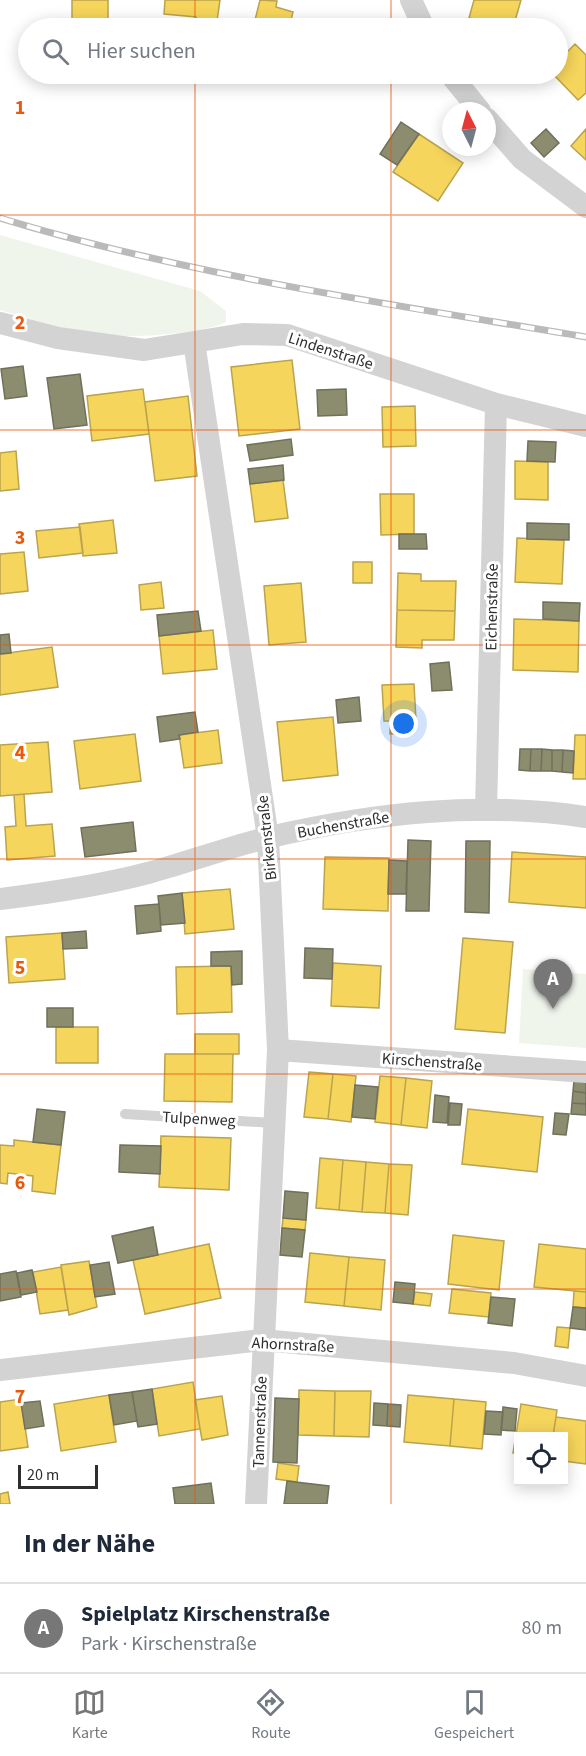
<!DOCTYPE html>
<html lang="de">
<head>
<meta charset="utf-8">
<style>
	:root { --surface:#fff; --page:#f2f2f3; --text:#1f2937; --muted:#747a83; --line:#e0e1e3; --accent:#777 }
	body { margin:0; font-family:"Source Sans 3",sans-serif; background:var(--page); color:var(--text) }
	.controls { position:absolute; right:18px; bottom:18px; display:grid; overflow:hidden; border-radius:0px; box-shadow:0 3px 15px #0003 }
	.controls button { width:54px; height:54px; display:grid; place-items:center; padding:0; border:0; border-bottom:2px solid var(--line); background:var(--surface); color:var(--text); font:30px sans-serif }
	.compass { position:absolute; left:442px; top:102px; width:54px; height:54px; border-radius:50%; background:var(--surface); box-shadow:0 3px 15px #0003; rotate:354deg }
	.scale { position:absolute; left:18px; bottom:15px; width:80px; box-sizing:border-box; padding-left:6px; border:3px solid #2e2e2e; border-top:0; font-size:16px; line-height:21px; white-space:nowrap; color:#2e2e2e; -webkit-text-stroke:4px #fff; paint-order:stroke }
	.you { position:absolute; left:404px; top:724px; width:21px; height:21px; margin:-15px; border:4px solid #fff; border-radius:50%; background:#1a73e8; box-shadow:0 0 0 9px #1a73e833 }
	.badge { display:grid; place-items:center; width:39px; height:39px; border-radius:50%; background:var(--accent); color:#fff; font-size:20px; font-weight:700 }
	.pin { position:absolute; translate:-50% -50px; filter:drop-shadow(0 2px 3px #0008) }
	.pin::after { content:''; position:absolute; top:32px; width:21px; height:18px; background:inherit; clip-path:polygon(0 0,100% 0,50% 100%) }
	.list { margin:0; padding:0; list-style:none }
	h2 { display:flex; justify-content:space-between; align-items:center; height:78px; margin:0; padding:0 24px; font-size:26px }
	h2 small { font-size:20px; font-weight:400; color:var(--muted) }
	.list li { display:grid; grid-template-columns:39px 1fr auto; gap:18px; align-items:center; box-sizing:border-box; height:90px; padding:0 24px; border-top:2px solid var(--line) }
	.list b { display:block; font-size:22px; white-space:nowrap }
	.list p { margin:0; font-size:20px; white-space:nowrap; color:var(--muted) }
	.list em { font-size:20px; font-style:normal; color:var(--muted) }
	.icon { flex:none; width:33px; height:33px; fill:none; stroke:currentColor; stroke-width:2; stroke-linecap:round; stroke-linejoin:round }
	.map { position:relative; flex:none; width:586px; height:1504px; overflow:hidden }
	.search { position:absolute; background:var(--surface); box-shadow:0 3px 15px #0003; left:18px; right:18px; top:18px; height:66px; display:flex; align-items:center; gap:15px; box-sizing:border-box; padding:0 21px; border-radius:33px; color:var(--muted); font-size:22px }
	.sheet { height:168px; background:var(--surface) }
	nav { display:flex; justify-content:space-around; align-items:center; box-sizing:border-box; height:84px; border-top:2px solid var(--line); background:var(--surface); font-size:16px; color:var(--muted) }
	nav a { display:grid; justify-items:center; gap:3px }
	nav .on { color:var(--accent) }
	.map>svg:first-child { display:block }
</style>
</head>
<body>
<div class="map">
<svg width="586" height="1504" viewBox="0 0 586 1504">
	<rect width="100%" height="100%" fill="#fff"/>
	<path fill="#f0f5ec" d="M 0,235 L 200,291 L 226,311 L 226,322 C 210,329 195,331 177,333 C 110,342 63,330 0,310 Z
		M 523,969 L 586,974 L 586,1048 L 519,1043 Z"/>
	<path fill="#f6d55c" stroke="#baa34e" stroke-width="1.5" d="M 72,0 L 108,0 L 108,28 L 72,28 Z
		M 165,0 L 220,0 L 216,28 L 194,28 L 196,17 L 164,14 Z
		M 260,0 L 277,1 L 276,7 L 293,12 L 289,28 L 253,28 Z
		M 474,0 L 521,0 L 513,28 L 469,18 Z
		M 575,44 L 586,55 L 586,93 L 578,100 L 553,74 L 558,74 L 558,61 Z
		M 586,129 L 586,160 L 571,146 Z
		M 419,134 L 463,163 L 438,201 L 393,172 Z
		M 292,360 L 300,429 L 239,436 L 231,367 Z
		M 143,389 L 149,434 L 92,441 L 87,396 Z
		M 188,396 L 197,476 L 155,481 L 145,402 Z
		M 415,406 L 416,446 L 383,447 L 382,407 Z
		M 16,451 L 19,489 L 0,491 L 0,453 Z
		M 515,461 L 548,462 L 548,500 L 515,499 Z
		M 283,480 L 288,518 L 255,522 L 250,484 Z
		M 380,494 L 414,494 L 414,534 L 381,535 Z
		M 113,520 L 117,553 L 83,556 L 79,524 Z
		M 80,527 L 83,553 L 39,558 L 36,531 Z
		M 517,538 L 564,540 L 562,584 L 515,582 Z
		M 24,552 L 28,591 L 0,594 L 0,554 Z
		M 353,562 L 372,562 L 372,583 L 353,583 Z
		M 398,573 L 421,574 L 421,581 L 456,581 L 455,611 L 397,610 Z
		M 161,582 L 164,608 L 141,610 L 139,585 Z
		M 301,583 L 306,642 L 269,645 L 264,586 Z
		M 397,610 L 455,611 L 454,640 L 422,640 L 422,648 L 396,647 Z
		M 514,619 L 579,621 L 578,672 L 513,670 Z
		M 213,630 L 217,669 L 163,674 L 159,636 Z
		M 52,647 L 58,687 L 0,695 L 0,654 Z
		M 414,684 L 416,720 L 410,720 L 411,733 L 390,734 L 390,721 L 384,721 L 382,685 Z
		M 333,717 L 338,775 L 283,781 L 277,722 Z
		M 218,730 L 222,763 L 184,768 L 179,735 Z
		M 135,734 L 141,781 L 80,789 L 74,741 Z
		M 575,735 L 586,735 L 586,779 L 573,779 Z
		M 48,742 L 52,792 L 0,796 L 0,745 Z
		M 24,794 L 26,826 L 52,824 L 55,856 L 7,860 L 5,827 L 16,826 L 14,795 Z
		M 512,852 L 586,857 L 586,908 L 509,902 Z
		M 325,857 L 389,858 L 388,911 L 323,909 Z
		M 230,889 L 234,929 L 185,934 L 182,893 Z
		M 62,933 L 65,979 L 9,983 L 6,937 Z
		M 463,938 L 513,942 L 505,1033 L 455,1029 Z
		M 333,963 L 381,966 L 379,1008 L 331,1006 Z
		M 231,966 L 232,1012 L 177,1014 L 176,967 Z
		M 56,1027 L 98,1027 L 98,1063 L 56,1063 Z
		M 195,1034 L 239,1034 L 239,1054 L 195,1054 Z
		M 165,1054 L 233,1054 L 232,1102 L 164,1101 Z
		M 309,1072 L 333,1074 L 328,1119 L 304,1117 Z
		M 333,1074 L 356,1076 L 351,1122 L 328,1119 Z
		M 380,1076 L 406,1078 L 401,1125 L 375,1122 Z
		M 406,1078 L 432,1081 L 427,1128 L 401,1125 Z
		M 468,1109 L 543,1117 L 537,1172 L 462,1164 Z
		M 161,1136 L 231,1138 L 229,1190 L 159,1187 Z
		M 14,1140 L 61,1145 L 55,1194 L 32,1191 L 33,1176 L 8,1173 L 7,1184 L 0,1183 L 0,1145 L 14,1146 Z
		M 320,1158 L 343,1160 L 339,1210 L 316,1208 Z
		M 343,1160 L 366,1162 L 362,1212 L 339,1210 Z
		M 366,1162 L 389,1164 L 385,1213 L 362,1212 Z
		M 389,1164 L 412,1165 L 408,1215 L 385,1213 Z
		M 283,1218 L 306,1220 L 305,1230 L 282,1228 Z
		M 453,1235 L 504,1241 L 499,1290 L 448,1284 Z
		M 209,1244 L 221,1298 L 145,1314 L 133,1260 Z
		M 539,1244 L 586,1249 L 586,1292 L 534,1287 Z
		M 310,1253 L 349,1257 L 344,1306 L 305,1302 Z
		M 349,1257 L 385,1260 L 381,1310 L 344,1306 Z
		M 89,1261 L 97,1307 L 69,1315 L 61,1265 Z
		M 61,1267 L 68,1310 L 40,1314 L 33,1272 Z
		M 452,1289 L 491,1293 L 489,1317 L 449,1313 Z
		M 574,1291 L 586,1292 L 586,1308 L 573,1307 Z
		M 415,1292 L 432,1294 L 430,1306 L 413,1304 Z
		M 557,1327 L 570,1328 L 568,1348 L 555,1346 Z
		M 193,1382 L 200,1429 L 159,1436 L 152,1389 Z
		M 299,1390 L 335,1391 L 334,1436 L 298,1435 Z
		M 335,1391 L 371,1391 L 369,1437 L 334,1436 Z
		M 109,1395 L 116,1442 L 61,1451 L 54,1404 Z
		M 408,1395 L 454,1399 L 450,1446 L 404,1442 Z
		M 222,1396 L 228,1435 L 202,1440 L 195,1400 Z
		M 21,1399 L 28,1447 L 0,1451 L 0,1402 Z
		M 454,1399 L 486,1402 L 482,1449 L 450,1446 Z
		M 521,1404 L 557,1410 L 553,1436 L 518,1436 L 518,1454 L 513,1453 Z
		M 556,1417 L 586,1421 L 586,1464 L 564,1461 L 564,1436 L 553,1436 Z
		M 278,1463 L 299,1466 L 297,1482 L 276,1479 Z
		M 8,1492 L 10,1504 L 0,1504 L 0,1494 Z"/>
	<path fill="#8c8c6e" stroke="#70705b" stroke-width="1.5" d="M 401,122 L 419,134 L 397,165 L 380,154 Z
		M 546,129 L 559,143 L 544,157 L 531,143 Z
		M 23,366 L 27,396 L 5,399 L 1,369 Z
		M 80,374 L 87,425 L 54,429 L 47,378 Z
		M 346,389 L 347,415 L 318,416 L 317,390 Z
		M 291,439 L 293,455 L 250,461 L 247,445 Z
		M 528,441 L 556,442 L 555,462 L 527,461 Z
		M 283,465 L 284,480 L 250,484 L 248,469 Z
		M 527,523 L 569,524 L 569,540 L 527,539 Z
		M 399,534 L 426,534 L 427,549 L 399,549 Z
		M 543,602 L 580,603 L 579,621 L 543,619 Z
		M 198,611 L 201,631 L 159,636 L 157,615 Z
		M 9,634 L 11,653 L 0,654 L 0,635 Z
		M 449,662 L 452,690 L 432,691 L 430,664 Z
		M 359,697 L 361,721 L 338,723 L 336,700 Z
		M 195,712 L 198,732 L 179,735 L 180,739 L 160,742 L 157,717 Z
		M 520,749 L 531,749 L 530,771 L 519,770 Z
		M 531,749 L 542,749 L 541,771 L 530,771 Z
		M 542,749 L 552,750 L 552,771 L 541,771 Z
		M 552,750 L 563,750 L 562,772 L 552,771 Z
		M 563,750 L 574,751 L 573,773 L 562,772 Z
		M 133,822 L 136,851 L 85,857 L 81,828 Z
		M 408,840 L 431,841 L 429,911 L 406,911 Z
		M 466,841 L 490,841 L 489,913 L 465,912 Z
		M 389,860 L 407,861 L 406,894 L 388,894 Z
		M 182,893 L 185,923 L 161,925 L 158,896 Z
		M 159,904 L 161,931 L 137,934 L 135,906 Z
		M 86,931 L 87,948 L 63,949 L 62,933 Z
		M 305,948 L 333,949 L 332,979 L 304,978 Z
		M 242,951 L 242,984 L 232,985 L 231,966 L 211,966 L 211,952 Z
		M 47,1008 L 73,1008 L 73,1027 L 47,1027 Z
		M 574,1081 L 586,1082 L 586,1093 L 573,1091 Z
		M 355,1085 L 378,1087 L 375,1119 L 352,1117 Z
		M 573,1091 L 586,1093 L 586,1104 L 572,1103 Z
		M 435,1095 L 449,1097 L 447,1123 L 433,1122 Z
		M 450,1103 L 462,1104 L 460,1125 L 448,1125 Z
		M 572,1103 L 586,1104 L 586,1115 L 571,1114 Z
		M 37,1109 L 65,1112 L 61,1145 L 33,1142 Z
		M 555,1113 L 569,1114 L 566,1135 L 553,1134 Z
		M 120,1145 L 161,1146 L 160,1174 L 119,1172 Z
		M 285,1191 L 308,1193 L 306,1220 L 283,1218 Z
		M 153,1227 L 158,1255 L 118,1263 L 112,1236 Z
		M 282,1228 L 305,1230 L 302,1257 L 280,1255 Z
		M 109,1262 L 115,1294 L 95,1297 L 90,1265 Z
		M 32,1270 L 37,1292 L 21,1295 L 17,1273 Z
		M 16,1271 L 21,1297 L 0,1301 L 0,1274 Z
		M 395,1282 L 415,1284 L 413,1304 L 393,1302 Z
		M 491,1297 L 515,1299 L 512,1326 L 488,1323 Z
		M 573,1307 L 586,1308 L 586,1330 L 570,1328 Z
		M 152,1389 L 157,1424 L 138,1427 L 132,1392 Z
		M 132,1392 L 137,1421 L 114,1425 L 109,1395 Z
		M 275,1398 L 299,1399 L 297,1463 L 273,1462 Z
		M 40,1401 L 44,1426 L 25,1429 L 21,1403 Z
		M 374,1403 L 388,1404 L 387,1426 L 373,1425 Z
		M 388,1404 L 401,1405 L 400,1427 L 387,1426 Z
		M 503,1407 L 517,1409 L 515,1431 L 501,1430 Z
		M 486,1411 L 503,1412 L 501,1435 L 484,1434 Z
		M 287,1481 L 329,1486 L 327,1504 L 284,1504 Z
		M 211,1483 L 214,1504 L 175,1504 L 173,1488 Z"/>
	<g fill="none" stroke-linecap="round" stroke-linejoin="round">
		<path stroke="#d3d3d3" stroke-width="10" d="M 125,1114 L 273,1123"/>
		<path stroke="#d3d3d3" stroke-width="22" d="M 411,0 L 424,28
			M 450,74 L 480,111
			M 487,119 L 522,159 L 586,207
			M 0,323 L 58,338 L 144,350 L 243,334 L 287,335 L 496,404 L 586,426
			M 194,342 L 268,838 L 278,1050 L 256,1504
			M 486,810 L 496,404
			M 0,899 C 49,893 99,886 148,873 C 189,862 229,847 270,837 C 374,813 480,801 586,817
			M 278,1050 L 586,1072
			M 0,1370 L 262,1340 L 514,1363 L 586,1376"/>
		<g stroke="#bababa" stroke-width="7">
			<path id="rail" d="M 0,218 C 191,276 390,304 586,337"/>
		</g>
		<use href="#rail" stroke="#fff" stroke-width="4.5" stroke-dasharray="14" stroke-linecap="butt"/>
	</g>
	<path fill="none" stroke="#e8590c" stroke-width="1.5" stroke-opacity="0.55" d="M 195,0 L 195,28M 391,0 L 391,28M 195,74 L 195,1504M 391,74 L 391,1504M 0,215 L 586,215M 0,430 L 586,430M 0,645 L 586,645M 0,859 L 586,859M 0,1074 L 586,1074M 0,1289 L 586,1289"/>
	<g text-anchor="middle" stroke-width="6" stroke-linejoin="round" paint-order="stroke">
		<g font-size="16" fill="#2e2e2e" stroke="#fff">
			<text transform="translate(331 350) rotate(18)" y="6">Lindenstraße</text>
			<text transform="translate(491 607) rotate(-89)" y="6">Eichenstraße</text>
			<text transform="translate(343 824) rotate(-10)" y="6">Buchenstraße</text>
			<text transform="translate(266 838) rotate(-96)" y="6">Birkenstraße</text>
			<text transform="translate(432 1061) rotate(4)" y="6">Kirschenstraße</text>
			<text transform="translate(199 1118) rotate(3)" y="6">Tulpenweg</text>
			<text transform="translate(293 1344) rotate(3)" y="6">Ahornstraße</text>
			<text transform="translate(259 1422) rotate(-88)" y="6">Tannenstraße</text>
		</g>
	</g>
	<g font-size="20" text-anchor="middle" font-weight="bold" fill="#e8590c" stroke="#fff" stroke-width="6" stroke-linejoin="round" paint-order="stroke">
		<text x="20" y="114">1</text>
		<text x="20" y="329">2</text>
		<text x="20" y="544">3</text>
		<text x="20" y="759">4</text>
		<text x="20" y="974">5</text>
		<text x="20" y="1189">6</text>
		<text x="20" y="1403">7</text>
	</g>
</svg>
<div class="controls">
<button><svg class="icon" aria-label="locate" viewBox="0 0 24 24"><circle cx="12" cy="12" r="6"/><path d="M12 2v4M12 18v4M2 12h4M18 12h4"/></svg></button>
</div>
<svg class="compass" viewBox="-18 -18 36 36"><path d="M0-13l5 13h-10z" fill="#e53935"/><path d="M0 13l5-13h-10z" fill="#747a83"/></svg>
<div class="scale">20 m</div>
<div class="you"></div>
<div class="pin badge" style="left:553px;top:1009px">A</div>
<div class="search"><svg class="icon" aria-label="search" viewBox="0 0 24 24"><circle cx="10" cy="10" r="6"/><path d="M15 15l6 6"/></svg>Hier suchen</div>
</div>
<section class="sheet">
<h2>In der Nähe<small></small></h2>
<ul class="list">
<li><span class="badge">A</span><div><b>Spielplatz Kirschenstraße</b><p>Park · Kirschenstraße</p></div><em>80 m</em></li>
</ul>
</section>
<nav>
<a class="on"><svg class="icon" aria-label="map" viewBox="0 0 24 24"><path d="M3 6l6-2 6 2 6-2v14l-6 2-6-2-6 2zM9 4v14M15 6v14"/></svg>Karte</a>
<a><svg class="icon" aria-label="directions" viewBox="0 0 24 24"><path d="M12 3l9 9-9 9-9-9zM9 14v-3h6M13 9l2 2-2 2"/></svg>Route</a>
<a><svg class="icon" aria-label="saved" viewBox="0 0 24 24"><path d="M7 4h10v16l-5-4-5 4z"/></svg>Gespeichert</a>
</nav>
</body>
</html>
